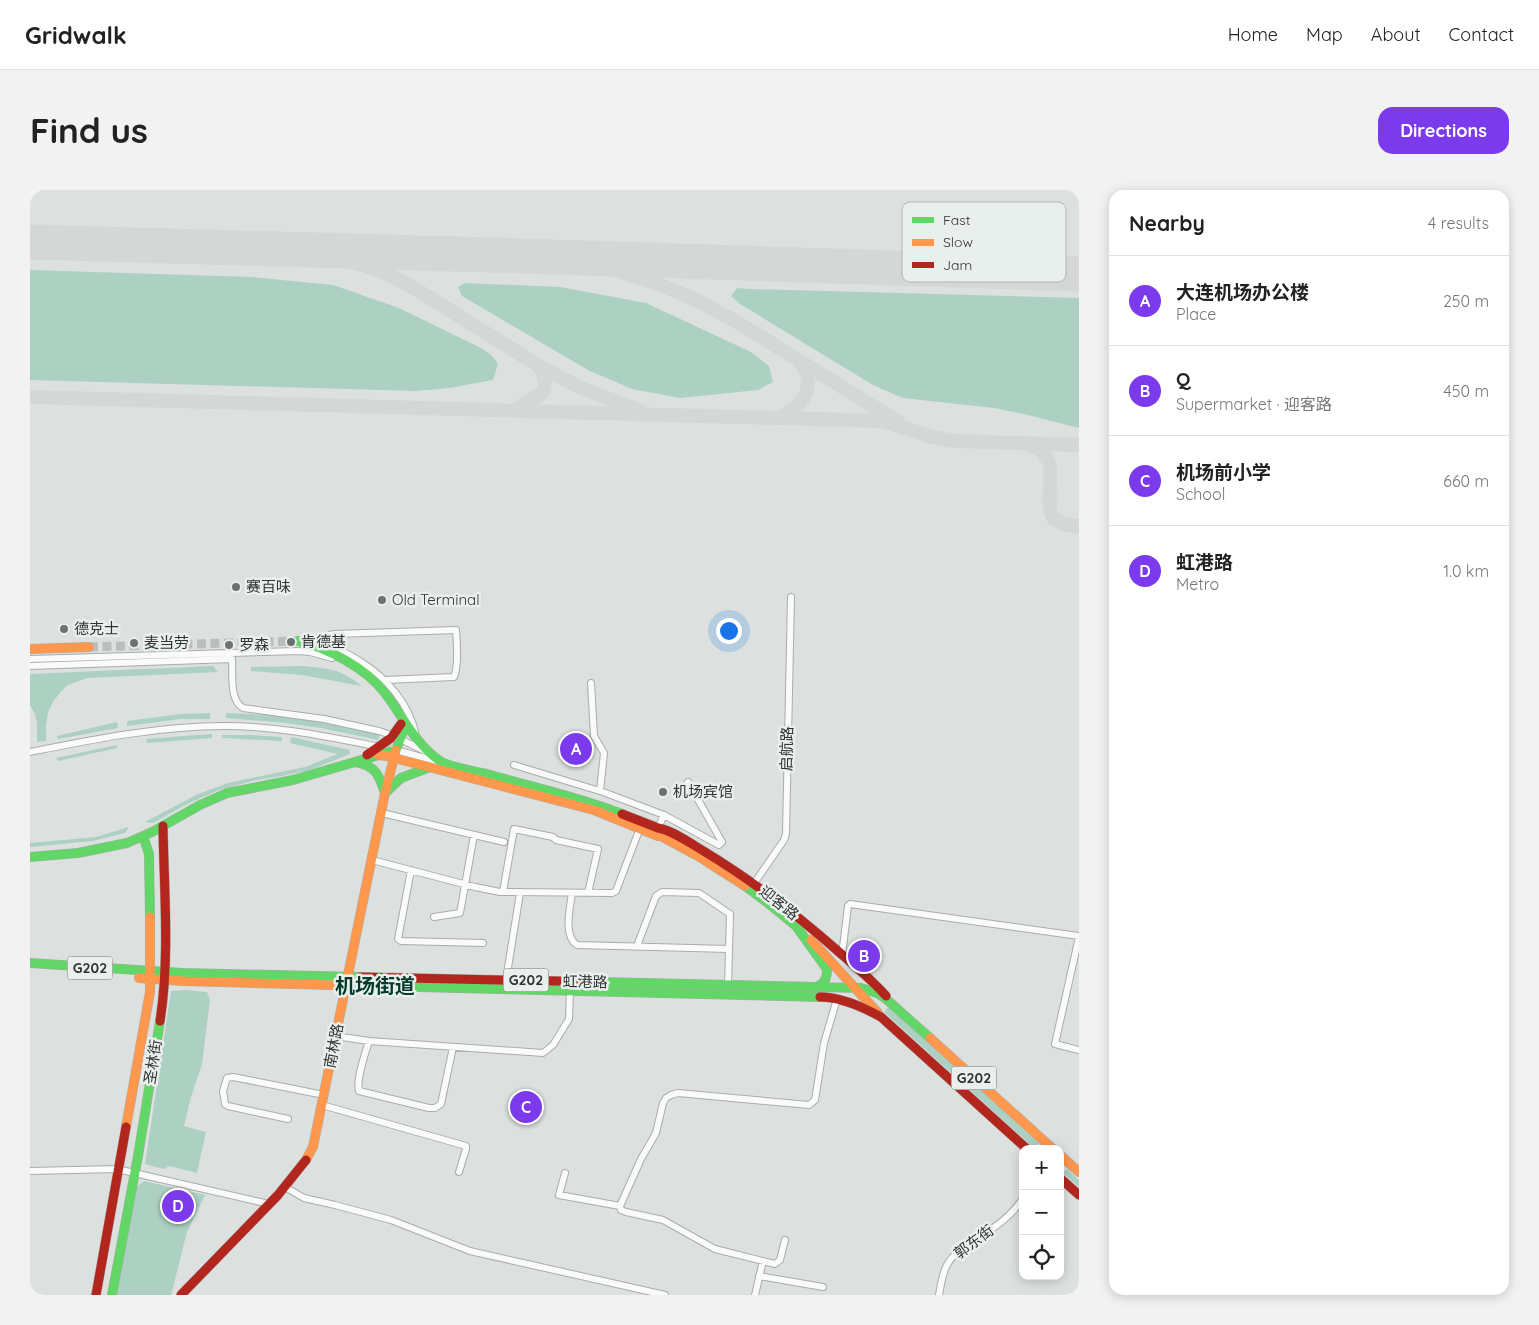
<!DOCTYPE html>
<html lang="en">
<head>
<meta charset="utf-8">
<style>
	:root { --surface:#fff; --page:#f2f2f2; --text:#222; --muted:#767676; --line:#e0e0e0; --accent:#7c3aed }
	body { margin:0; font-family:Quicksand,"Noto Sans SC",sans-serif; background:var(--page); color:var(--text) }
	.controls { position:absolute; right:15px; bottom:15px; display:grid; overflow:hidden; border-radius:10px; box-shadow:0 2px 12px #0003 }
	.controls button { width:45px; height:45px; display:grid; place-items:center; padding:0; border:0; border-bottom:1px solid var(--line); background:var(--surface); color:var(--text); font:25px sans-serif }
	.you { position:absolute; left:698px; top:440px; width:18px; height:18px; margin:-12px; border:4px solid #fff; border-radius:50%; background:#1a73e8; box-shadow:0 0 0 8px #1a73e833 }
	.badge { display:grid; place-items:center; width:32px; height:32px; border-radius:50%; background:var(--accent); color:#fff; font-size:16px; font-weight:700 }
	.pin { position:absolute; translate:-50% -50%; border:2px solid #fff; box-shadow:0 1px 5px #0006 }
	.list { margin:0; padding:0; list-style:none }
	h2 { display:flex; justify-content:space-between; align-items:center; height:65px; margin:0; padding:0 20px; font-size:21px }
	h2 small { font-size:16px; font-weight:400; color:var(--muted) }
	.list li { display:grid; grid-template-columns:32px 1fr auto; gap:15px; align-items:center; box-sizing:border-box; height:90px; padding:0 20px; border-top:1px solid var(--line) }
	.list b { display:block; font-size:19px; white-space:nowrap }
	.list p { margin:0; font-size:16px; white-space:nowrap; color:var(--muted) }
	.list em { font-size:16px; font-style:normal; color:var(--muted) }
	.icon { flex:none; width:28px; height:28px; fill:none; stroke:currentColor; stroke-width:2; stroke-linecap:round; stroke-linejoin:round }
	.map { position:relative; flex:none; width:1049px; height:1105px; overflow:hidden; border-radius:15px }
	header { display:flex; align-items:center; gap:30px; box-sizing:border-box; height:70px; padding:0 25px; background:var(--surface); border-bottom:1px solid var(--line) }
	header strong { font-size:24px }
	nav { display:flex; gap:28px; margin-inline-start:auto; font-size:18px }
	.intro { display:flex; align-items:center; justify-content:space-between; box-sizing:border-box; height:120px; padding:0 30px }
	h1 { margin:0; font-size:35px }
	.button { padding:12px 22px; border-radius:15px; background:var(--accent); color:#fff; font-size:18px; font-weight:700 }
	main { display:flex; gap:30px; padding:0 30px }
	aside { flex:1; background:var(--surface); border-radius:15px; box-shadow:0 2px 12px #0003 }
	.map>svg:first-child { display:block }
</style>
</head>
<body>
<header>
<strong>Gridwalk</strong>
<nav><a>Home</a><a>Map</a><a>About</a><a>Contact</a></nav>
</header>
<div class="intro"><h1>Find us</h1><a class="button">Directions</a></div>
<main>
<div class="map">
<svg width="1049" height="1105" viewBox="0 0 1049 1105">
	<rect width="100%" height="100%" fill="#dce1df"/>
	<path fill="#acd0c2" d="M 0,80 L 222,87 L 303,95 L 369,118 L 453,159 L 462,166 L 468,174 L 463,190 L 419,198 L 387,201 L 0,190 Z
		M 435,93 L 530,97 L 616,113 L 721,162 L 739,176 L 743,192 L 728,200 L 650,208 L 602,199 L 558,180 L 432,106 L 428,97 Z
		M 707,98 L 720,99 L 1049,108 L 1049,238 L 994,224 L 964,218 L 873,208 L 843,195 L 710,114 L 701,106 Z
		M 183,476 L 188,482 L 57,488 L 36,496 L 24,510 L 18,522 L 16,535 L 16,551 L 7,552 L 7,533 L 5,524 L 0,515 L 0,484 Z
		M 274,476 C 301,479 310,479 332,496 L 272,485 L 221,481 L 221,477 Z
		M 180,523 L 180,529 L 150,529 L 97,536 L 97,531 L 151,524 Z
		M 196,523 L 245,525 L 299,533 L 350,544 L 348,550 L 291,538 L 256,533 L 196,528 Z
		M 87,532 L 88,538 L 28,549 L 27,546 Z
		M 182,544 L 182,548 L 117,553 L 116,549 Z
		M 192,545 L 220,545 L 252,547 L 252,551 L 192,548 Z
		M 261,547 L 320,560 L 320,564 L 280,580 L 252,586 L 226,590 L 189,600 L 157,614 L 123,633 L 115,632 L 168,604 L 198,593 L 275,577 L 308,564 L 260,553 Z
		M 87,555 L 87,558 L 28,571 L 26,568 Z
		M 99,637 L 95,643 L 63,651 L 0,657 L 0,653 L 66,647 Z
		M 155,800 L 177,802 L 180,810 L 172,874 L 161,907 L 154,936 L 176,942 L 167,983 L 139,976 L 134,979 L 115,974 L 141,801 Z
		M 858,817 L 1009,953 L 1004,958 L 854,822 Z
		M 1037,979 L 1049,990 L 1049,997 L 1033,983 Z
		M 114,991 L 175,1005 L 157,1042 L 141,1105 L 87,1105 L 106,998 Z"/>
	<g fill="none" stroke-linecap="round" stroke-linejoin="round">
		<path stroke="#d4d7d6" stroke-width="14" d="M 278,60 L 336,76 L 358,84 L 389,101 L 509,176 L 551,198 L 609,220
			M 493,66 L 533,69 L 570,75 L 631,95 L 664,109 L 707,132 L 867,231
			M 0,207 L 853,231 L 902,247 L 925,251 L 1049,255
			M 485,220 C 504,205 526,207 509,176
			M 749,228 C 774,216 789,195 768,170
			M 1000,255 C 1036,267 1011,304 1023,328 L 1034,334 L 1049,336"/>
		<path stroke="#d4d7d6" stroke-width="35" d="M 0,52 L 493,66 L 1049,84"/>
		<path stroke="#babebd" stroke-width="9" stroke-dasharray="9 4.5" stroke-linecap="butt" d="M 59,457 L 268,451"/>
		<g stroke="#a9acab" stroke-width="8">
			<path id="street" d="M 0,469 L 267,461 L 280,462 L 302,468
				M 0,476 L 202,469 C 203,483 199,510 213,518 L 294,529 L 349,541 L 364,546 L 397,562
				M 355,490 L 424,487 C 429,476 427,453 426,440 L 305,444 L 299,445 L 297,449 L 300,454 C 310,461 321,465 331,472 C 357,488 380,515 386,546
				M 561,493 L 564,546 L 574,563 L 570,601
				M 362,559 L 410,572
				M 0,562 C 65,549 129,536 195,536 C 248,536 299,547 350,557
				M 484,575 L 573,602 L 634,625 L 689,655 L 692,652 L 658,592
				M 352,623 L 474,652
				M 628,638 L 634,625
				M 342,670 L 445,697 L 470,702 L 582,703 L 586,701 L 610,638
				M 381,680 L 368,749 L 371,751 L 453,753
				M 723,695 L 754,650 L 756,644 L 761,407
				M 473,702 L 484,639 L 523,647 L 526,650 L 568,659 L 558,703
				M 542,703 C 540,718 533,746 547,755 L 699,759
				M 404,727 L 430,723 L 444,645
				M 1049,747 L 1025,854 L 1049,860
				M 607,756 L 626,706 L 632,702 L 669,703 L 700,724 L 698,795
				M 812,765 L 818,716 L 820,714 L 1049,746
				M 476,790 L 490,703
				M 305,846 L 339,851 L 513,863 L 523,855 L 539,829 L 540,800
				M 339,851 C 335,864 326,889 329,901 L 399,918 L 405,918 L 411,914 L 423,857
				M 292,915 L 436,956 L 436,959 L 429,982
				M 258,929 L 198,916 L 195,914 L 193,901 L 197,888 L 203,887 L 294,905
				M 0,981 L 87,979 L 239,1014
				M 535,983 L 529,1005 L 590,1016
				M 255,997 L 274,1008 L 305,1015 L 361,1030 L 440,1061 L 635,1105
				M 755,1050 L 750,1070 L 745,1074 L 685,1059 L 633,1030 L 596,1022 L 591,1020 L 590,1016 L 611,969 L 626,943 L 633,913 L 636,908 L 641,905 L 648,903 L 779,915 L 785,910 L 794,853 L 807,809
				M 729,1086 L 793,1097
				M 725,1105 L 733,1071
				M 909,1105 C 911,1095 912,1084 917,1075 C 922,1065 932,1059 940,1054 C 960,1040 980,1029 993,1008"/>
		</g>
		<g stroke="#a9acab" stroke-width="10">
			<path id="fast" d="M 268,451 C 298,458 336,478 355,503 C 372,525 386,555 410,571 C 417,576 447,582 457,584 C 502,597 549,607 592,624
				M 326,572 C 346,576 349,585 355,603 L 371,588 L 400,577
				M 113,646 L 119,664 L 120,727
				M 0,667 L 48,663 L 97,653 L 122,642 L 170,615 L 197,603 L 263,590 L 366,560 L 376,534
				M 715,696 L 738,713 L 770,739
				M 766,736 L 797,779 C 797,788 795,794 786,797
				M 0,773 L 153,783 L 330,787
				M 569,792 L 831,798 L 847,803 L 855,808 L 900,848
				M 303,795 L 790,807
				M 82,1105 L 108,966 L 130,831"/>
		</g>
		<g stroke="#a9acab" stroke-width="10">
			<path id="slow" d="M 0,459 L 59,457
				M 348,565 L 357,566 L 564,620 L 628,646 L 631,646 L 668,666 L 715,696
				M 781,750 L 848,823
				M 109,788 L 153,791 L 303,795
				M 900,848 L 1023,959
				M 96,937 L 120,802 L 120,727
				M 1030,965 L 1049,982
				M 276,970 L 283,957 L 355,603 L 366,560"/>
		</g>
		<g stroke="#a9acab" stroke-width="10">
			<path id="jam" d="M 337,565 L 361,548 L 371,534
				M 592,624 L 628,638 C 644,641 661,654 675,662 C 723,691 767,725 809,762 C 825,776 842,790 856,806
				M 330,787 L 569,792
				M 790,807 C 811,807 833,817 851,827 L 997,959
				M 130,831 C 140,767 134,701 133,636
				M 1030,988 L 1049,1005
				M 66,1105 L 96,937
				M 151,1105 L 248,1005 L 276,970"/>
		</g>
		<use href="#street" stroke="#fafafa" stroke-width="6"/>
		<use href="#fast" stroke="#63d668" stroke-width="9"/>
		<use href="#slow" stroke="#ff974d" stroke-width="9"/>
		<use href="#jam" stroke="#b3261e" stroke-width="9"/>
	</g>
	<g fill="#6e716f" stroke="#e9efec" stroke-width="2">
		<circle cx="206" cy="397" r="5"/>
		<circle cx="352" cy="410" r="5"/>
		<circle cx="34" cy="439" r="5"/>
		<circle cx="261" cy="452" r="5"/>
		<circle cx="104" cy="453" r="5"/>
		<circle cx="199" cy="455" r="5"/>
		<circle cx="633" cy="602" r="5"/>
	</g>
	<g text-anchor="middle" stroke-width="5" stroke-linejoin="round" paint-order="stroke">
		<g fill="#e9efec" stroke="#696c6a" stroke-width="1">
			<rect x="37.5" y="766.5" width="45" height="23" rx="4"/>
			<rect x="473.5" y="778.5" width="45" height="23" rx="4"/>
			<rect x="921.5" y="876.5" width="45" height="23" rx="4"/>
		</g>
		<g font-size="14" font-weight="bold" fill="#323433">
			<text x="60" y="783">G202</text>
			<text x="496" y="795">G202</text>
			<text x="944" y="893">G202</text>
		</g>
		<g font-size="15" fill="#323433" stroke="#e9efec" text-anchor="start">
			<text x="216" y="402">赛百味</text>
			<text x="362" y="415">Old Terminal</text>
			<text x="44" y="444">德克士</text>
			<text x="271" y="457">肯德基</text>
			<text x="114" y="458">麦当劳</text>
			<text x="209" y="460">罗森</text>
			<text x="643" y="607">机场宾馆</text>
		</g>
		<g font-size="15" fill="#323433" stroke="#e9efec">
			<text transform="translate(757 559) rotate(-89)" y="5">启航路</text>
			<text transform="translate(749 713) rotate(38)" y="5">迎客路</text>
			<text transform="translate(555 792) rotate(1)" y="5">虹港路</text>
			<text transform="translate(304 856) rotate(-79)" y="5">南林路</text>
			<text transform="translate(123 872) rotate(-81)" y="5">圣林街</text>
			<text transform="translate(944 1052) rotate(-37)" y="5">郭东街</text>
		</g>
		<g font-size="20" font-weight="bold" fill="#053b2c" stroke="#e9efec">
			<text x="345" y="803">机场街道</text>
		</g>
	</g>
	<rect x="872" y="12" width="164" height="80" rx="8" fill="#e9efec" stroke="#b2b7b4" stroke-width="1"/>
	<rect x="882" y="27" width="22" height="6" fill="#63d668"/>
	<rect x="882" y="49" width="22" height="7" fill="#ff974d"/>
	<rect x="882" y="72" width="22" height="6" fill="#b3261e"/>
	<g font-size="14" fill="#323433">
		<text x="913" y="35">Fast</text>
		<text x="913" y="57">Slow</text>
		<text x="913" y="80">Jam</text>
	</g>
</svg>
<div class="controls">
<button>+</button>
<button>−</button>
<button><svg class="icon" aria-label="locate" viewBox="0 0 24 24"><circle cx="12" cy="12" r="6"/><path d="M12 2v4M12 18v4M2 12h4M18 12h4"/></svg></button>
</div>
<div class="you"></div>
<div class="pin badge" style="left:546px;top:559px">A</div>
<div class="pin badge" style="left:834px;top:766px">B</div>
<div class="pin badge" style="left:496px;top:917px">C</div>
<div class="pin badge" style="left:148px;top:1016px">D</div>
</div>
<aside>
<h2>Nearby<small>4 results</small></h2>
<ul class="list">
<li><span class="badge">A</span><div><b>大连机场办公楼</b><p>Place</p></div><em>250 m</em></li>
<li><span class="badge">B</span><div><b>Q</b><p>Supermarket · 迎客路</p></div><em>450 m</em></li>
<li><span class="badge">C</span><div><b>机场前小学</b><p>School</p></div><em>660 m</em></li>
<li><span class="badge">D</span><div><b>虹港路</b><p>Metro</p></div><em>1.0 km</em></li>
</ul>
</aside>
</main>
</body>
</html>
